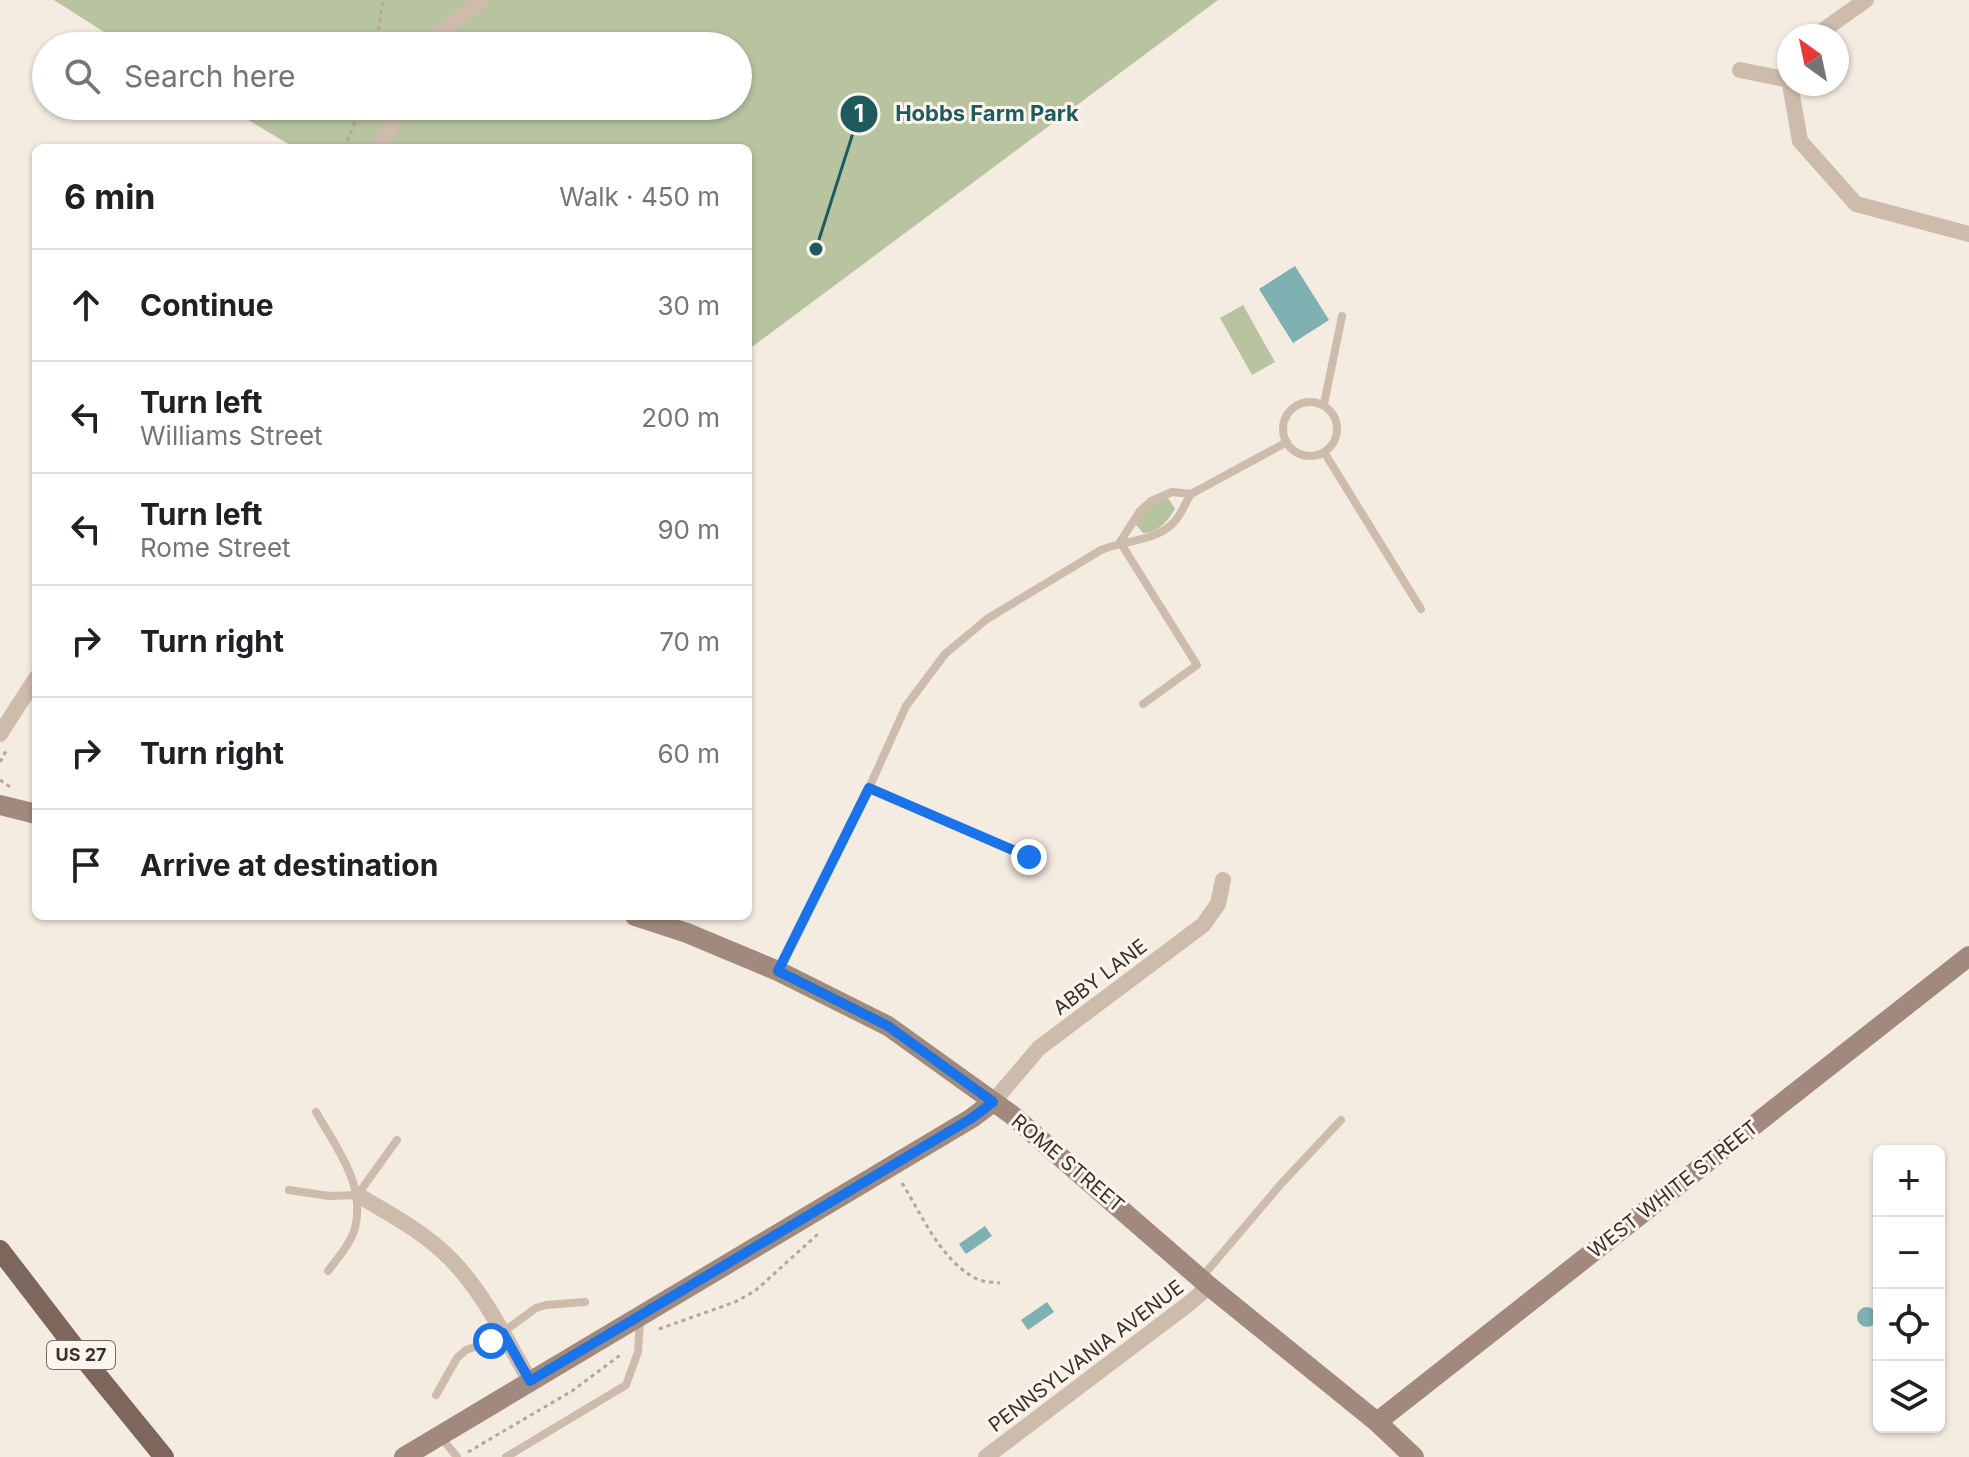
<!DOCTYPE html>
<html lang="en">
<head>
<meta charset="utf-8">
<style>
	:root { --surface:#fff; --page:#f6f6f6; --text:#202124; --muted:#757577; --line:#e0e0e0 }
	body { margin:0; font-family:Inter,sans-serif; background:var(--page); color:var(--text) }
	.controls { position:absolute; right:24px; bottom:24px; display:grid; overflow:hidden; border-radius:12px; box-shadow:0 2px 6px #0004 }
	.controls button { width:72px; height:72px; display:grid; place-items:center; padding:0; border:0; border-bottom:2px solid var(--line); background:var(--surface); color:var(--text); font:40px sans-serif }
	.compass { position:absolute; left:1777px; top:24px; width:72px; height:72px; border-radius:50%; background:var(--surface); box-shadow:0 2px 6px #0004; rotate:327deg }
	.stop { position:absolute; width:24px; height:24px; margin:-18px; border:6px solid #1a73e8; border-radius:50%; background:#fff }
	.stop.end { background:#1a73e8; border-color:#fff; box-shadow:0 2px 8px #0008 }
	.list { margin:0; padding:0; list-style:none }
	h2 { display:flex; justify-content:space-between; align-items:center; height:104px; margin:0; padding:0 32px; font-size:34px }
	h2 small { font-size:26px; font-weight:400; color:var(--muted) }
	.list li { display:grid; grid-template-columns:52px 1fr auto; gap:24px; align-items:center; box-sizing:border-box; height:112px; padding:0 32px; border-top:2px solid var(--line) }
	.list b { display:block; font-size:30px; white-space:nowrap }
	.list p { margin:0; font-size:26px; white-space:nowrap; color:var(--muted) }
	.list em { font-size:26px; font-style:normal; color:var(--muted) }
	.icon { flex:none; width:44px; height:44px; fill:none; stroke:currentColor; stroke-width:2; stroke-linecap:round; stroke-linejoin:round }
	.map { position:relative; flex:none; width:1969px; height:1457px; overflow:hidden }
	.search { position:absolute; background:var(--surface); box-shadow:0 2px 6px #0004; left:32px; top:32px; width:720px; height:88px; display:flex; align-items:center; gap:20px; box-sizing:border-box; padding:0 28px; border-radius:44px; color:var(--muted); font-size:30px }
	.panel { position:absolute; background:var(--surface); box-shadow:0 2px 6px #0004; left:32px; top:144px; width:720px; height:776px; border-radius:12px }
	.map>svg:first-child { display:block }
</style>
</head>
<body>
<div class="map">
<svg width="1969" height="1457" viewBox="0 0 1969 1457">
	<rect width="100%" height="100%" fill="#f4ebe1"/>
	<path fill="#b8c4a0" d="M 54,0 L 1218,0 L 748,350 L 748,148 L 295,148 L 225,106 L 738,106 L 738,46 L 126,46 Z
		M 1243,305 L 1275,362 L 1252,375 L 1220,318 Z
		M 1167,496 L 1175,509 C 1168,521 1158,533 1143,533 L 1136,525 C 1141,511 1154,502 1167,496 Z"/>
	<path fill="#7fb0b2" d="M 1295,266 L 1329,320 L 1293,343 L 1259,289 Z
		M 985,1226 L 992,1236 L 966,1254 L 959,1244 Z
		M 1047,1302 L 1054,1312 L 1028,1330 L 1021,1320 Z
		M1857 1317a10 10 0 1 1 20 0a10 10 0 1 1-20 0Z"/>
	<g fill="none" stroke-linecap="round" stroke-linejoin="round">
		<path stroke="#b9a596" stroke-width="3" stroke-dasharray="4 4" stroke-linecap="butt" d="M 376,46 L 383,0
			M 344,148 L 362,106
			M 0,762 L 6,751
			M 0,780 L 10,787
			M 902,1183 C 922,1215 940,1259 975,1278 C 982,1282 992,1282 1000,1283
			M 659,1329 L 735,1302 L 755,1291 L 818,1234
			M 468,1452 L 572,1391 L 623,1353"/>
		<path stroke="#cdbbac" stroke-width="8" d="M1283 429a27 27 0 1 1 54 0a27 27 0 1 1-54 0Z
			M 1324,404 L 1342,316
			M 1324,452 L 1421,609
			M 1120,542 L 1197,665 L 1143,704
			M 1120,542 L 1140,511 L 1151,501 L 1172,492 L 1191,494 L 1287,442
			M 869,788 L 1029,857
			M 779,971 L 869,788 L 906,706 L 945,654 L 987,619 L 1101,550 C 1124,540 1156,542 1174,522 C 1181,515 1185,503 1191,494
			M 316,1112 C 336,1147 366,1185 355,1228 C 351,1243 337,1259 328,1271
			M 289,1190 L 329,1196 L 358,1195
			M 358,1194 L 397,1140
			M 1202,1277 L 1281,1184 L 1341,1120
			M 436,1395 L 457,1358 L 466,1350 L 491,1341 L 536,1308 L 546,1305 L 585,1302
			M 441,1437 L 457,1457
			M 506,1457 L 626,1385 L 638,1352 L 640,1321"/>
		<path stroke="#cdbbac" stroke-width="16" d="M 1815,36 L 1866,0
			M 430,46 L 444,29 L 483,0
			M 1740,70 L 1789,80
			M 1790,84 L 1800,141 L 1856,204 L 1969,234
			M 378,148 L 402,106
			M 0,734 L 36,678
			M 993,1102 L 1039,1048 L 1203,925 L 1218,904 L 1223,880
			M 358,1195 C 386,1212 415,1227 440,1249 C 480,1284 504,1336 530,1381
			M 986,1457 L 1191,1302 L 1209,1286"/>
		<path stroke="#a18a7d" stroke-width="20" d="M 0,805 L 36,814
			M 635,916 L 687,933 L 778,971 L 888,1026 L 1012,1115 L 1209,1286 L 1377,1422 L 1414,1457
			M 1377,1422 L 1969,956
			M 404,1457 L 972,1118 L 993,1102"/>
		<path stroke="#7d675c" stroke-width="20" d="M 0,1250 L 76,1349 L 164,1457"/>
	</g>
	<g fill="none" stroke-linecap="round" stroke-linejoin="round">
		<path stroke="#1a73e8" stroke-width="10" d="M 491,1341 L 503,1333 L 530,1381 L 972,1118 L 993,1102 L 888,1026 L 778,971 L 869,788 L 1029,857"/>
	</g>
	<g text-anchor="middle" stroke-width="6" stroke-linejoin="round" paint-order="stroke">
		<rect fill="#fbf5ee" stroke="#756b66" stroke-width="2" x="47" y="1341" width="68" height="28" rx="6"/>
		<g font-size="18" font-weight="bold" fill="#3b302b">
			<text x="81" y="1361">US 27</text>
		</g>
		<g font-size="20" fill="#3b302b" stroke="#fbf5ee">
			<text transform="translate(1100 977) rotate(-37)" y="7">ABBY LANE</text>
			<text transform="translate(1068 1163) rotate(40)" y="7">ROME STREET</text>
			<text transform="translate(1673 1189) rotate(-38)" y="7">WEST WHITE STREET</text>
			<text transform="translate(1086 1356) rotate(-37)" y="7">PENNSYLVANIA AVENUE</text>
		</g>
	</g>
	<path fill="none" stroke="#1f5a5e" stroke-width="3" d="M816 249L859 114"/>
	<g fill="#1f5a5e" stroke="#fbf5ee" stroke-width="3">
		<circle cx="816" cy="249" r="8"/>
		<circle cx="859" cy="114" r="20"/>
	</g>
	<g font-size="24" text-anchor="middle" font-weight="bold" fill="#fff">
		<text x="859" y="122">1</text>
	</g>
	<g font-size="22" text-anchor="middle" font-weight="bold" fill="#1f5a5e" stroke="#fbf5ee" stroke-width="6" stroke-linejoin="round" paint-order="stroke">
		<text x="987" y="121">Hobbs Farm Park</text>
	</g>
</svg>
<div class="controls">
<button>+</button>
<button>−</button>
<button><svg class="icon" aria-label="locate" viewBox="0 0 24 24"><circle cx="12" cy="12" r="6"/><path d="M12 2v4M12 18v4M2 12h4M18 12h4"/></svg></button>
<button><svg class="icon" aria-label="layers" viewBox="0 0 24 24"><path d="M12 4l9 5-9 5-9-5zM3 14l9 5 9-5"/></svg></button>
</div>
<svg class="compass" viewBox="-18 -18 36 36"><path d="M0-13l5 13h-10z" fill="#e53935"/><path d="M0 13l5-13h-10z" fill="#757577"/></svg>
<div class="stop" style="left:491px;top:1341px"></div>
<div class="stop end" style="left:1029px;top:857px"></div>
<div class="search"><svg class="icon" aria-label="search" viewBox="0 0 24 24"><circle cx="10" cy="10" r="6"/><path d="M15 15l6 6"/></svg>Search here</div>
<section class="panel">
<h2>6 min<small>Walk · 450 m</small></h2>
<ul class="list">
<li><svg class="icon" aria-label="ahead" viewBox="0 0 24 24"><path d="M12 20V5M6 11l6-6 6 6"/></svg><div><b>Continue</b></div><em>30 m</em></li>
<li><svg class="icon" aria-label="left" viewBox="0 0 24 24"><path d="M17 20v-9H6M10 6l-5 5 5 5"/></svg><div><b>Turn left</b><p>Williams Street</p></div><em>200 m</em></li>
<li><svg class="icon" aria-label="left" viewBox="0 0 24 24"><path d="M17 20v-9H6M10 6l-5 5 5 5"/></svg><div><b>Turn left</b><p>Rome Street</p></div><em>90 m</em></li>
<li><svg class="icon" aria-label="right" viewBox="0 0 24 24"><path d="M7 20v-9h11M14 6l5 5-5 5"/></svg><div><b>Turn right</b></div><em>70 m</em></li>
<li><svg class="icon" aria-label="right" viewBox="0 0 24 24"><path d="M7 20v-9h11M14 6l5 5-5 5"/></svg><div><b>Turn right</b></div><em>60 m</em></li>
<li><svg class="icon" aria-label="arrive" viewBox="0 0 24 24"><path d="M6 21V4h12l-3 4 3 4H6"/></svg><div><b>Arrive at destination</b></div></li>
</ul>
</section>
</div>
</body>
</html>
